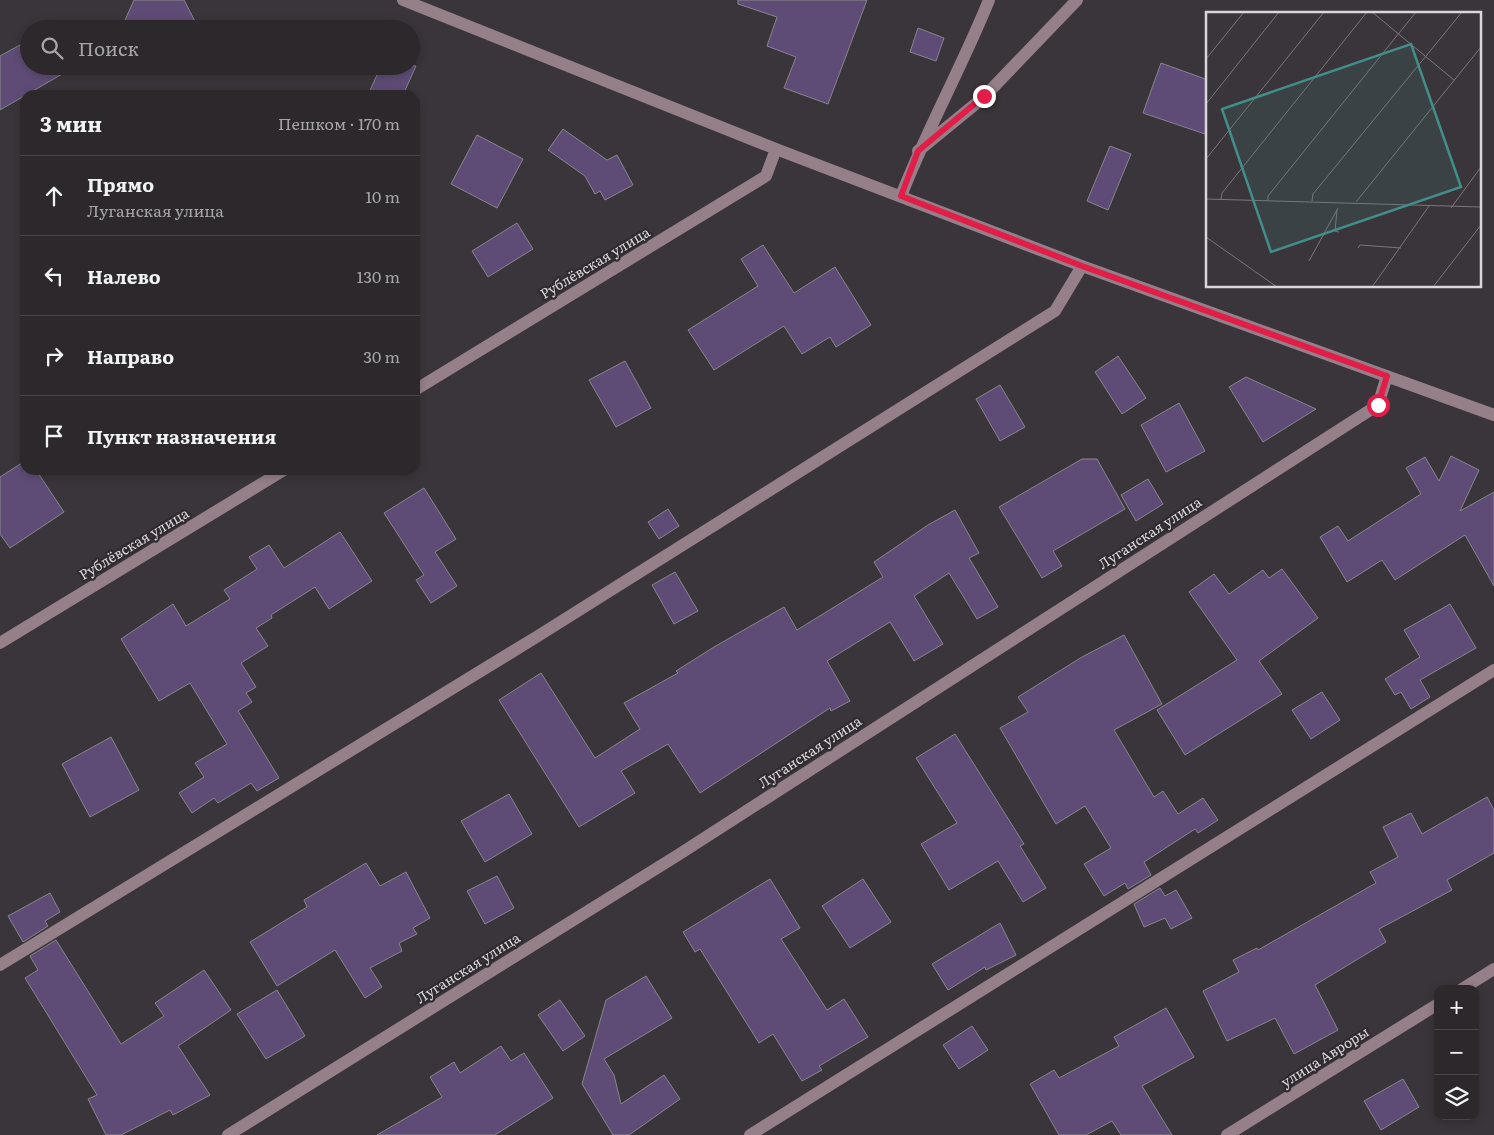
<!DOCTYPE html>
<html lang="ru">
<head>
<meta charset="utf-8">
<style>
	:root { --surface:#2c282c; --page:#343034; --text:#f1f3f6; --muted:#a6a6a9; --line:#484448 }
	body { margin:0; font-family:Literata,serif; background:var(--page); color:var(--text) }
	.controls { position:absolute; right:15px; bottom:15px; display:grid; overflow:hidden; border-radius:10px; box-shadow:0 2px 8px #0003 }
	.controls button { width:45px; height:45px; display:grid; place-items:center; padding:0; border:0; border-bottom:1px solid var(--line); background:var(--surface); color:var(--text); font:25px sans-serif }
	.stop { position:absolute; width:15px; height:15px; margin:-11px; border:4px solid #e11d48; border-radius:50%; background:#fff }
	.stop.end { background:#e11d48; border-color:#fff; box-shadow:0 1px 5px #0008 }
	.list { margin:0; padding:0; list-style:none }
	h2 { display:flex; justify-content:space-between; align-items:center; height:65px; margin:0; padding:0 20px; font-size:21px }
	h2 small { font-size:16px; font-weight:400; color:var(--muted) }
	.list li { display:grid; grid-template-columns:32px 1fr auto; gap:15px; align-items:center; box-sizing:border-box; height:80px; padding:0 20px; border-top:1px solid var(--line) }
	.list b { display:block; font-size:19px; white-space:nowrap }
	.list p { margin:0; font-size:16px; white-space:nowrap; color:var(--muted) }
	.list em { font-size:16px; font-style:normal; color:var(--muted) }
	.icon { flex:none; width:28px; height:28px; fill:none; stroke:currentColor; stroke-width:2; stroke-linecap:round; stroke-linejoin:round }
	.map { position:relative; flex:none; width:1494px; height:1135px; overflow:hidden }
	.search { position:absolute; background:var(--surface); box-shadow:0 2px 8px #0003; left:20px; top:20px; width:400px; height:55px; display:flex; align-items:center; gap:12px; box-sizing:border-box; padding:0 18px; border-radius:28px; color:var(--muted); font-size:19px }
	.panel { position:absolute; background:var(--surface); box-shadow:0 2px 8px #0003; left:20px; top:90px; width:400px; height:385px; border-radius:15px }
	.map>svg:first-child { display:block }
</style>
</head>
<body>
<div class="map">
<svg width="1494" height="1135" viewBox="0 0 1494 1135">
	<rect width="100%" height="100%" fill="#3a353a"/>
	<path fill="#5e4c76" stroke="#88858d" d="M 134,0 L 184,0 L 199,29 L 121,29 Z
		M 738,0 L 867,0 L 828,104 L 784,88 L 796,57 L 767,46 L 777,17 L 738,4 Z
		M 918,28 L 944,38 L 936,61 L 910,52 Z
		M 29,40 L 29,66 L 76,66 L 0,110 L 0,56 Z
		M 1161,63 L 1208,80 L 1208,135 L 1143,113 Z
		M 381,66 L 416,66 L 403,95 L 368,95 Z
		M 563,129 L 607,160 L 617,155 L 633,185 L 605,200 L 600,191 L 595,194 L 585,176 L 548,150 Z
		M 477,135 L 523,159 L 497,208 L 451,184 Z
		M 1110,146 L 1131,154 L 1108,210 L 1087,201 Z
		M 517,223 L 533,249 L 488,277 L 472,251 Z
		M 763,245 L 794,293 L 835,267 L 871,325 L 836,347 L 830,337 L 802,354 L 784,326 L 714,370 L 688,330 L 758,286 L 741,259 Z
		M 1118,356 L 1146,398 L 1122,414 L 1095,372 Z
		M 625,361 L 651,408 L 616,427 L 589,380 Z
		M 1246,377 L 1316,409 L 1263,442 L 1229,387 Z
		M 1000,385 L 1025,427 L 1000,441 L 976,399 Z
		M 1179,403 L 1205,451 L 1166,472 L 1141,425 Z
		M 1451,456 L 1479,470 L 1460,511 L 1494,492 L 1494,586 L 1465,535 L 1395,580 L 1382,560 L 1347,582 L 1320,537 L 1338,526 L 1348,541 L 1421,494 L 1406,468 L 1425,457 L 1439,481 Z
		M 1082,459 L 1097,459 L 1125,509 L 1053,551 L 1062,566 L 1042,578 L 999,507 Z
		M 25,461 L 25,470 L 36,470 L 64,512 L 10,548 L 0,534 L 0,477 Z
		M 1148,479 L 1163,504 L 1136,521 L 1121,495 Z
		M 424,488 L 456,539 L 435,552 L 457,586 L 431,603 L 416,580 L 424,575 L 384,513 Z
		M 668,509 L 679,526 L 659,539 L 648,522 Z
		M 955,510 L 979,553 L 969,558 L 998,607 L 977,619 L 949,573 L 914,596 L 943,644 L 914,661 L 890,622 L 827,661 L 850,701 L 831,711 L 830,708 L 700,793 L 668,744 L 621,771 L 635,793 L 579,827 L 499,700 L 541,673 L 595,758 L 640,729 L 624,703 L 678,673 L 676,671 L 714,647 L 784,607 L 797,630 L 883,577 L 874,562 L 928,525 Z
		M 340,532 L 372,581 L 329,609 L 315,587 L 271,615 L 272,618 L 256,628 L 268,646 L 241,663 L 256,687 L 246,693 L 252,702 L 238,711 L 279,778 L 257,791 L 251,783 L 218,803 L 214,798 L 192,813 L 179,793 L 204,777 L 195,763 L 227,744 L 190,683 L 159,701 L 121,639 L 173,604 L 186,626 L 230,599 L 224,590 L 257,569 L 249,557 L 269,545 L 284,568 Z
		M 1282,569 L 1318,618 L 1259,661 L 1282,694 L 1185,755 L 1157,710 L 1237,660 L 1189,592 L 1214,574 L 1229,594 L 1263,570 L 1269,578 Z
		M 675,572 L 698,611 L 674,624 L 652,585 Z
		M 1450,604 L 1476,648 L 1420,680 L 1430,697 L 1411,709 L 1401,692 L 1395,695 L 1385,679 L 1420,657 L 1404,630 Z
		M 1124,635 L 1162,704 L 1114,730 L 1154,797 L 1163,791 L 1178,814 L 1203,798 L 1218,820 L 1198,833 L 1195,829 L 1144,862 L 1151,875 L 1128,889 L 1125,883 L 1104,896 L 1084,864 L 1111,848 L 1085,806 L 1056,824 L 1000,728 L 1028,712 L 1018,697 L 1082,657 Z
		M 1322,692 L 1340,720 L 1311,739 L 1292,710 Z
		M 955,734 L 1024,844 L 1020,846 L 1046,888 L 1023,902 L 998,861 L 949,890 L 921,844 L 957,823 L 916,758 Z
		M 111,737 L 139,790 L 90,817 L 62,764 Z
		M 509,794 L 532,834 L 485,862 L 461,821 Z
		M 1487,797 L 1494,810 L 1494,853 L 1447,880 L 1452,890 L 1379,929 L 1386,942 L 1315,985 L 1338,1030 L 1294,1054 L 1275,1018 L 1227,1041 L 1203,991 L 1239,972 L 1233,960 L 1257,948 L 1258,950 L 1376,883 L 1370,872 L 1398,857 L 1383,827 L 1411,813 L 1422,834 Z
		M 366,863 L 380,886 L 406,872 L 430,918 L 413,928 L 417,934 L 399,943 L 402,951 L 370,968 L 382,987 L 365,998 L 335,950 L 277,986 L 250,942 L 307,907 L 304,900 Z
		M 497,876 L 514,908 L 485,924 L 467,891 Z
		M 770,879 L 800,928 L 781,939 L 827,1010 L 844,999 L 868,1037 L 819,1066 L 822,1070 L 802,1081 L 773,1034 L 759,1043 L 700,949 L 695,952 L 683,932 Z
		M 863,879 L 891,922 L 850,948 L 822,906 Z
		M 1160,888 L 1165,896 L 1176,890 L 1192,918 L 1171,929 L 1165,918 L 1144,927 L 1134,904 Z
		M 50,893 L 60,912 L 45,921 L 48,926 L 23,942 L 8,916 Z
		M 1000,923 L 1016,955 L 986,970 L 985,967 L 948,990 L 932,964 Z
		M 56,940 L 121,1044 L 164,1016 L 155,1003 L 204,970 L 231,1010 L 178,1046 L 210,1095 L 173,1115 L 170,1110 L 121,1135 L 106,1135 L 88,1099 L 97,1095 L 25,978 L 38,970 L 30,956 Z
		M 646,976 L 672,1018 L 604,1059 L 614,1075 L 621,1104 L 664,1075 L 680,1099 L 629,1135 L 613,1135 L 582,1084 L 606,1000 Z
		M 277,990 L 305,1036 L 266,1059 L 237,1014 Z
		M 560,1000 L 585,1036 L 563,1051 L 538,1015 Z
		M 1166,1008 L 1194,1057 L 1142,1086 L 1172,1135 L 1121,1135 L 1112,1121 L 1086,1135 L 1059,1135 L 1030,1084 L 1054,1070 L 1059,1078 L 1119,1046 L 1114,1037 Z
		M 972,1026 L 988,1050 L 959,1069 L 943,1045 Z
		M 501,1046 L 511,1061 L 524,1053 L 553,1098 L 495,1135 L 377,1135 L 442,1097 L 430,1077 L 454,1062 L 460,1073 Z
		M 1403,1079 L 1419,1107 L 1381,1130 L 1364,1101 Z"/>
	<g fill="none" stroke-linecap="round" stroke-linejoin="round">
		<path stroke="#957f89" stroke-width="12" d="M 403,0 L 776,149 L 1082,266 L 1494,415
			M 918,151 L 984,97 L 1077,0
			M 901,196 C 927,129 962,67 989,0
			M 415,390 L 766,176 L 776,149
			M 0,643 L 284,470
			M 0,965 L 538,636 L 1055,311 L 1082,266
			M 1462,989 L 1494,969
			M 228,1135 L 678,855 L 1378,405 L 1387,376
			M 750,1135 L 1494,670
			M 1227,1135 L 1438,1004"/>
	</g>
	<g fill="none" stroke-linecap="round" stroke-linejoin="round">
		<path stroke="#e11d48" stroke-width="6" d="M 984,96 L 918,151 L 901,196 L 1082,266 L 1387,376 L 1378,405"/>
	</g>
	<g text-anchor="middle" stroke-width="4.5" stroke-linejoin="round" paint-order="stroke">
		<g font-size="14" fill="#dad7da" stroke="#302b30">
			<text transform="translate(595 263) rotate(-31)" y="5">Рублёвская улица</text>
			<text transform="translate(1150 533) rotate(-33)" y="5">Луганская улица</text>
			<text transform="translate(134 544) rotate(-31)" y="5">Рублёвская улица</text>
			<text transform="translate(810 752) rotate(-33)" y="5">Луганская улица</text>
			<text transform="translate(468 968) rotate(-32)" y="5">Луганская улица</text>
			<text transform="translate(1325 1057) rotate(-32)" y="5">улица Авроры</text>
		</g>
	</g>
	<g transform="translate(1206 12)">
		<rect width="275" height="275" fill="#3a353a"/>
		<path fill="none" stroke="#7a767a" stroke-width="1" d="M 166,0 L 248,68M 0,47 L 38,0M 0,92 L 73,0M 0,147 L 118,0M 0,187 L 275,195M 15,187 L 16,181 L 161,0M 62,188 L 62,184 L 210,0M 106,189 L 107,182 L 256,0M 150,190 L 275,35M 245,196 L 275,155M 131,198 L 129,219 L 133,220M 0,225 L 71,275M 152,236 L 154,233 L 195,236M 103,249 L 132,196M 166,275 L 223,194M 227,275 L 275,213"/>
		<path fill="#428e89" fill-opacity="0.15" stroke="#428e89" stroke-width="2.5" d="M 205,32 L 255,175 L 65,240 L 16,97 Z"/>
		<rect width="275" height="275" fill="none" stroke="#dad7da" stroke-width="2.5"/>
	</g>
</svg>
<div class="controls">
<button>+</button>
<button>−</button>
<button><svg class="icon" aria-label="layers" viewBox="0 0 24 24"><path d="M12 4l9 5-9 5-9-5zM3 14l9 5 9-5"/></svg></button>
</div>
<div class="stop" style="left:1378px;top:405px"></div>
<div class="stop end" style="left:984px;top:96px"></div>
<div class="search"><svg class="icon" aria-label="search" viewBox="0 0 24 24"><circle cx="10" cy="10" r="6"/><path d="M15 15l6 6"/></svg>Поиск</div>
<section class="panel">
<h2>3 мин<small>Пешком · 170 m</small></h2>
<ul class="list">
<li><svg class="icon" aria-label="ahead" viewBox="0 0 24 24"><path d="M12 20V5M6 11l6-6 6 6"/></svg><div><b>Прямо</b><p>Луганская улица</p></div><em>10 m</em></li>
<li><svg class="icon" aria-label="left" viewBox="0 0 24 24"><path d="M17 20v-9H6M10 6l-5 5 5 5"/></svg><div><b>Налево</b></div><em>130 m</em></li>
<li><svg class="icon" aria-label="right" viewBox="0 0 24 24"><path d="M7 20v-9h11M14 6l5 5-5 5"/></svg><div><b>Направо</b></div><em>30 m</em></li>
<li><svg class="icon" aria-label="arrive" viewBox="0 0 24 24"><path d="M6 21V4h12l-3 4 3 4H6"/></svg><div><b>Пункт назначения</b></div></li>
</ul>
</section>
</div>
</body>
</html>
